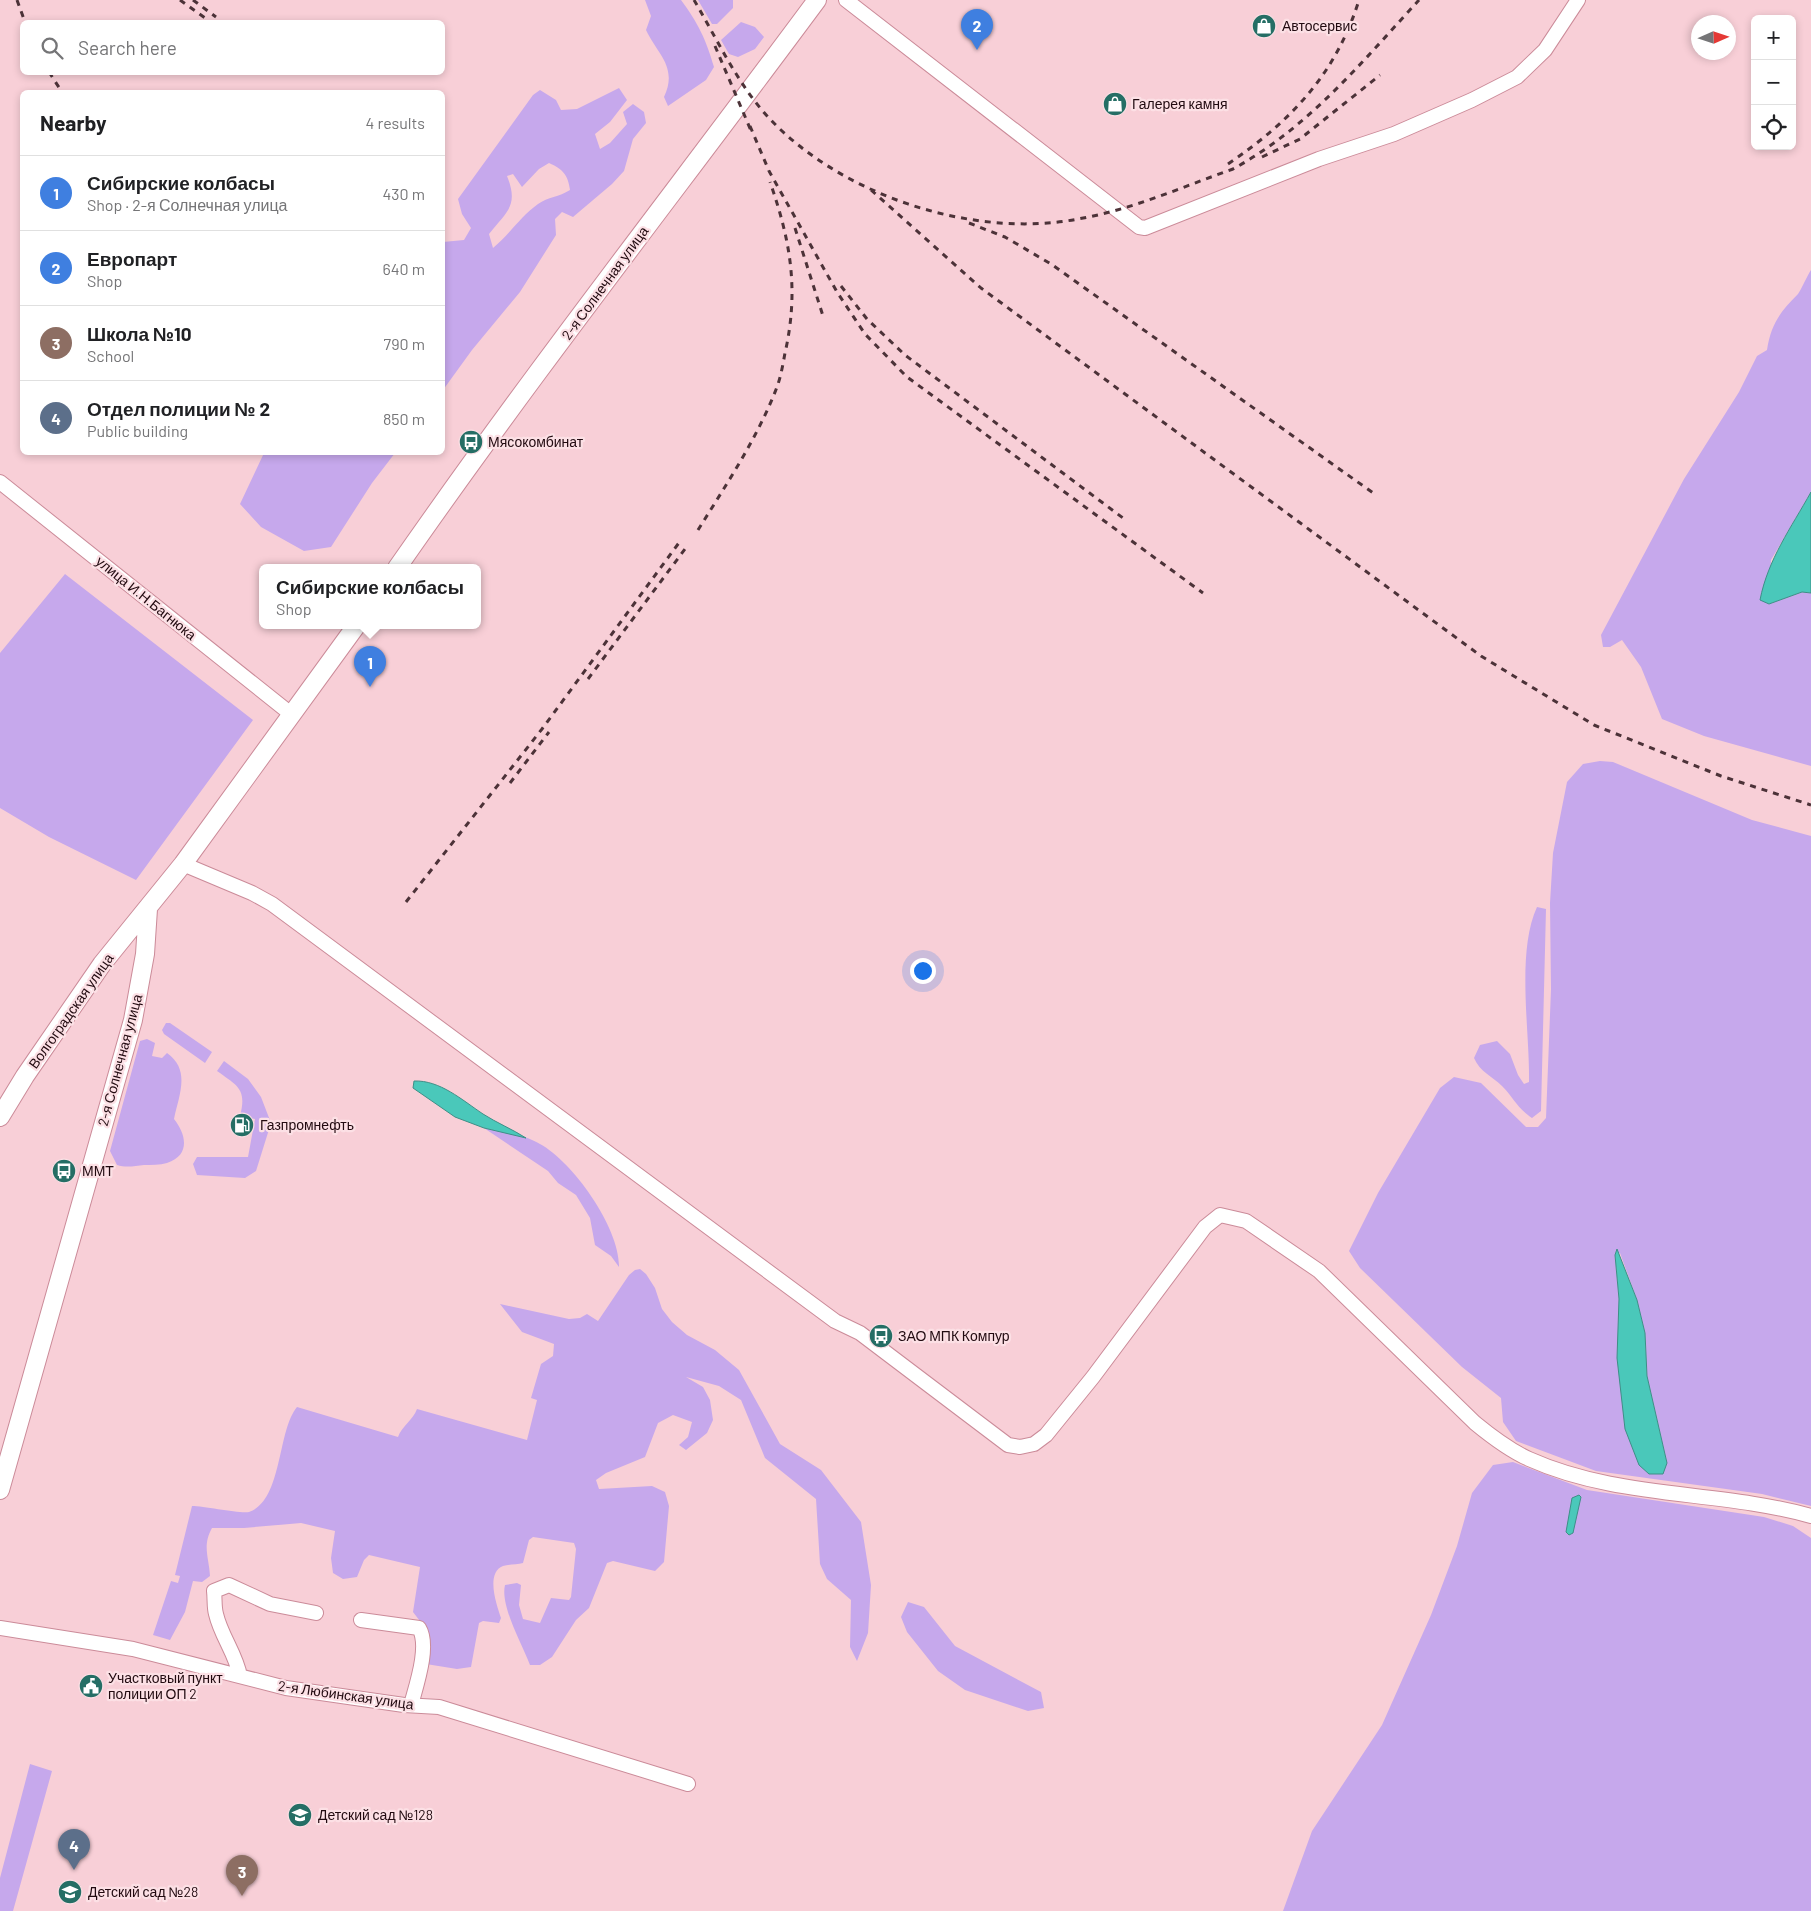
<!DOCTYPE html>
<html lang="en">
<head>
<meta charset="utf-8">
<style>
	:root { --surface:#fff; --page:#f6f6f6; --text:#202124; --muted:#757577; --line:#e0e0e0; --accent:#0f766e }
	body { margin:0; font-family:Barlow,sans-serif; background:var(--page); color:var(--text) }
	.controls { position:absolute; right:15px; top:15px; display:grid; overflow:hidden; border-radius:8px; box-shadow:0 2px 8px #0003 }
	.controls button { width:45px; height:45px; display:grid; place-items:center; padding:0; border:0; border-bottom:1px solid var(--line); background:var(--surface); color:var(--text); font:25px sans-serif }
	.compass { position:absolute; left:1691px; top:15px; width:45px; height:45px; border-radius:50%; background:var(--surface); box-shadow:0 2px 8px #0003; rotate:87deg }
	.you { position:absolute; left:922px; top:970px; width:18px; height:18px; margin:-12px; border:4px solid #fff; border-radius:50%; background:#1a73e8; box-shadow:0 0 0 8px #1a73e833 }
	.badge { display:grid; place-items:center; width:32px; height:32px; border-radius:50%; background:var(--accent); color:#fff; font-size:16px; font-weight:700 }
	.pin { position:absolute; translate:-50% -41px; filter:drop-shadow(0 1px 2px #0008) }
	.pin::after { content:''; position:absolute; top:26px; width:18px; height:15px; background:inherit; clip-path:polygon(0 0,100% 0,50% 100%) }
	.popup { position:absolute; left:259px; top:564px; width:222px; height:65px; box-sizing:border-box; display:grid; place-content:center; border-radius:8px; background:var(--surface); filter:drop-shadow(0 1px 4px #0005); font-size:16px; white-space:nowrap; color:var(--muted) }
	.popup b { font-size:19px; color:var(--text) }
	.popup::after { content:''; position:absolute; left:50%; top:100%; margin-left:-10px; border:10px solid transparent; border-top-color:var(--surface) }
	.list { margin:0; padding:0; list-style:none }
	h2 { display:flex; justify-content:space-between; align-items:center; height:65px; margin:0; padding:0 20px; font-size:21px }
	h2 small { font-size:16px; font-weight:400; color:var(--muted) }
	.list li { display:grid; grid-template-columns:32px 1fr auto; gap:15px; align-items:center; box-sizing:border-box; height:75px; padding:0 20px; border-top:1px solid var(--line) }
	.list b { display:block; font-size:19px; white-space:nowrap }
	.list p { margin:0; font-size:16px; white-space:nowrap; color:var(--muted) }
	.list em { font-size:16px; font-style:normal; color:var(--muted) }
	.icon { flex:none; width:28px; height:28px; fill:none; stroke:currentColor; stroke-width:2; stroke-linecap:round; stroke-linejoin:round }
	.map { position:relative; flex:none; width:1811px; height:1911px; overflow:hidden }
	.search { position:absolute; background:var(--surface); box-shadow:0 2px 8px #0003; left:20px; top:20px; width:425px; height:55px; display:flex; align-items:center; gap:12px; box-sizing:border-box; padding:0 18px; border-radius:8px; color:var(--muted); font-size:19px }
	.panel { position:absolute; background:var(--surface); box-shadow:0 2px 8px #0003; left:20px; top:90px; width:425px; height:365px; border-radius:8px }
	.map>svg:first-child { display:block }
</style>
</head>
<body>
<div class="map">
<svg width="1811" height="1911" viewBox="0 0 1811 1911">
	<rect width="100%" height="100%" fill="#f8cfd7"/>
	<path fill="#c6a8ec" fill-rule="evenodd" d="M 645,0 L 681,0 C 698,23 706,39 714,67 L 706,80 L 668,106 L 664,97 C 678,67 658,55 646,30 L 651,16 Z
		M 698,0 L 733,0 L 733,8 L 717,24 L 712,24 Z
		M 741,22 L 755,27 L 764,37 L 755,49 L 738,57 L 729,54 L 721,40 Z
		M 619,88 L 627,100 L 610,122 L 595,134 L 600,149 L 610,143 L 627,124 L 623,112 L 633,104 L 644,112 L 646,123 L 633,139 L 624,171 L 612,184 L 573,217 L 562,212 L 555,219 L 556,235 L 520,292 L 472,350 L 443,390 L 443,242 L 464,240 L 471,228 L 462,214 L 458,199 L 533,95 L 540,90 L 556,100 L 561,110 L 577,109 ZM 549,163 C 563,169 568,175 570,190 C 559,197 548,197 538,204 C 521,216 509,235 493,248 L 489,234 C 507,211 519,206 507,176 L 513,174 L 522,187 L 539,169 Z
		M 1811,270 L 1811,492 L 1771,560 L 1769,604 L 1802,592 L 1811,593 L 1811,766 L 1704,736 L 1662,719 L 1641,667 L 1622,640 L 1610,647 L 1603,647 L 1601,635 L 1684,479 L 1739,392 L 1757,356 L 1767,350 C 1771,324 1780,312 1798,294 C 1801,290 1807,276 1811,270 Z
		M 264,453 L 264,452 L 395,453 L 372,483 L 331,547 L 304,551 L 261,527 L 240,504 Z
		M 65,574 L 253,720 L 136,880 L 49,837 L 0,808 L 0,653 Z
		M 1600,761 L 1613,762 L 1752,820 L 1811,836 L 1811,1506 L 1762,1494 L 1596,1471 L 1516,1441 L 1503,1422 L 1501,1398 L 1462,1367 L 1360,1268 L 1349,1251 L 1378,1193 L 1440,1088 L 1454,1077 L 1481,1083 L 1526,1127 L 1538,1127 L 1546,1118 L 1551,989 L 1550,903 L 1553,853 L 1567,782 L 1583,764 ZM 1620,1253 L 1637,1300 L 1645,1333 L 1647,1376 L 1667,1463 L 1619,1299 L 1615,1255 Z
		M 1537,907 L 1546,909 L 1541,1111 L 1532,1118 C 1515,1106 1515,1099 1502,1086 C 1492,1076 1480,1072 1474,1058 L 1480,1045 L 1497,1041 L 1510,1054 L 1518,1075 L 1524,1084 L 1529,1082 C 1530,1031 1516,953 1537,907 Z
		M 166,1023 L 170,1023 L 212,1052 L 205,1063 L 164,1034 L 162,1030 Z
		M 147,1039 L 155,1043 L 152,1056 L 162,1058 L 167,1053 C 191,1070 179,1095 174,1119 C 186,1134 191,1155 167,1163 C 160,1165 151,1165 144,1165 C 135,1166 126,1168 117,1165 L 110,1151 L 140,1041 Z
		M 224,1061 L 248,1079 L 261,1097 L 271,1123 L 256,1171 L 245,1178 L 197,1175 L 193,1164 L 197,1157 L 248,1157 L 255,1119 L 240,1116 C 247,1089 238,1086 217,1071 Z
		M 484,1128 C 502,1132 524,1134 540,1144 C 573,1162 620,1228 619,1267 L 611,1256 L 595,1245 L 590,1218 L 576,1195 L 558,1183 L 548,1171 Z
		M 640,1269 L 646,1274 L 655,1288 L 662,1309 L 672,1322 L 687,1335 L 715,1350 L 739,1370 L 780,1444 L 821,1470 L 861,1522 L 871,1585 L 868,1633 L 857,1661 L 850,1647 L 851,1600 L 827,1579 L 820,1564 L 816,1499 L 765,1458 L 741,1400 L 719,1386 L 686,1377 L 703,1387 L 710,1400 L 713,1420 L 707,1433 L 686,1450 L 679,1445 L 688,1437 L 692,1422 L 673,1415 L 658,1423 L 645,1457 L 606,1473 L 596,1480 L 599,1489 L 652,1486 L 665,1492 L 669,1506 L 664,1562 L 655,1571 L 613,1561 L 607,1563 L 589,1608 L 576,1620 L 552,1657 L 540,1665 L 530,1665 C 522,1644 500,1606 505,1585 L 517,1583 L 521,1585 L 519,1605 L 523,1619 L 540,1623 L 551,1598 L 569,1600 L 571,1597 L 576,1549 L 574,1543 L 533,1537 L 529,1540 L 523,1563 C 517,1565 509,1564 503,1566 C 485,1573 497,1606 501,1618 L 499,1623 L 483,1621 L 479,1623 L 471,1667 L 457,1669 L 426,1664 L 426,1629 L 413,1612 L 420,1567 L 369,1555 L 364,1560 L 357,1577 L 343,1579 L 333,1573 L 331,1558 L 335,1531 L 301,1523 L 244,1528 L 212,1528 C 202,1546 209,1557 210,1576 L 202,1582 L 193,1581 L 185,1612 L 170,1640 L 153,1635 L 171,1581 L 178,1583 L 180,1576 L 175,1575 L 192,1506 C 204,1506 241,1514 249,1512 C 283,1500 277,1431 297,1407 L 398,1437 C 402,1426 413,1420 417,1409 L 527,1440 L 537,1400 L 531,1398 L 541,1364 L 553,1356 L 554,1344 L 522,1332 L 500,1304 L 569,1319 L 580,1318 L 587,1314 L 598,1321 L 629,1275 L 635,1270 Z
		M 1513,1462 L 1587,1490 L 1764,1517 L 1793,1526 L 1811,1538 L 1811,1911 L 1283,1911 L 1312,1831 L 1382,1725 L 1431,1615 L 1457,1546 L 1472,1493 L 1493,1465 Z
		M 908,1602 L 924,1607 L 955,1646 L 1041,1692 L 1044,1708 L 1028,1711 L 965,1690 L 938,1671 L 907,1632 L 901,1617 Z
		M 30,1764 L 52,1771 L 13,1911 L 0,1911 L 0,1878 Z"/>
	<path fill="#4ac8ba" stroke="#3e8f87" d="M 1811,492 L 1811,593 L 1802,592 L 1769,604 L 1760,600 C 1768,559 1791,528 1811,492 Z
		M 414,1081 C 440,1080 462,1100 483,1114 C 497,1123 512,1129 526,1138 L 484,1128 L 455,1117 L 413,1088 Z
		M 1617,1249 L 1637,1300 L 1645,1333 L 1647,1376 L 1667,1463 L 1663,1474 L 1649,1474 L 1639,1465 L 1625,1429 L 1617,1358 L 1619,1299 L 1615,1255 Z
		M 1579,1495 L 1581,1497 L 1573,1533 L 1569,1535 L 1566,1532 L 1572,1498 Z"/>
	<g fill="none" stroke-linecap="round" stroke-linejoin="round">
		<g stroke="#cb8b99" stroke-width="16">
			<path id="minor" d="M 846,0 L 1139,227 L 1145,228 L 1319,159 L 1394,134 L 1472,100 L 1517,77 L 1545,50 L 1578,0
				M 0,482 L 291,714
				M 183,864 L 252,893 L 272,904 L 835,1321 L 860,1333 L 1008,1445 L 1020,1447 L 1034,1444 L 1046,1435 L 1093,1377 L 1205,1227 L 1220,1215 L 1246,1221 L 1319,1271 L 1475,1423 C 1492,1437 1509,1450 1529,1459 C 1618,1499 1718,1490 1811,1516
				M 361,1620 L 419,1628 C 430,1646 416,1686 411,1705
				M 0,1628 L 133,1649 L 286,1688 L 404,1705 L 439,1707 L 688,1784
				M 240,1676 C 236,1654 221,1636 216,1614 C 214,1607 215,1599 214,1591 L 229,1585 L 270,1604 L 316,1613"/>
		</g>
		<g stroke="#cb8b99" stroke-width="20">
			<path id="major" d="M 397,568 C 531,375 677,189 817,0
				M 0,1117 L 25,1076 L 102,964 L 183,864 L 356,626
				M 0,1490 L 133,1020 L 145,954 L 148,909"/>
		</g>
		<use href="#minor" stroke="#fff" stroke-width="14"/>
		<use href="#major" stroke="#fff" stroke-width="18"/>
		<path stroke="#4c3238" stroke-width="3" stroke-dasharray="6 6" stroke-linecap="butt" d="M 17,0 L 25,22
			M 180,0 L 208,20
			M 193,0 L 216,17
			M 694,0 C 717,39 738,85 769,118 C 842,196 974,239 1078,219 C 1131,210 1182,187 1233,169 C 1308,128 1362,62 1419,0
			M 715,46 L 752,133
			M 49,72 L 62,92
			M 750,126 L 769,171 L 837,292 L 865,334 L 907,377 L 1203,593
			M 1262,157 L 1300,139 L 1380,75
			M 1228,164 C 1291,121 1336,74 1359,0
			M 871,190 L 981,288 L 1481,656 L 1594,725 L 1721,776 L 1811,805
			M 969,223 L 1005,237 L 1051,264 L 1376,495
			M 795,228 L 823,316
			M 841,286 L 867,319 L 905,355 L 1127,521
			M 698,530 C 726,485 758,437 777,387 C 781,376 783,364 785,353 C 799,291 791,242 770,182
			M 588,679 L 688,545
			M 510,783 L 549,732
			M 406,902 L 542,729 L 681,540"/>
	</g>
	<defs>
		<g id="shop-disc" transform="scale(1.25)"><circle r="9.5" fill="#256e65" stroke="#fce0e5"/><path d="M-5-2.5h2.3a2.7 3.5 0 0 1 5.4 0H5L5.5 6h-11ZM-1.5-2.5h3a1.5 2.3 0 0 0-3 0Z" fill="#fff"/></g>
		<g id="bus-disc" transform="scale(1.25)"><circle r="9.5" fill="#256e65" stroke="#fce0e5"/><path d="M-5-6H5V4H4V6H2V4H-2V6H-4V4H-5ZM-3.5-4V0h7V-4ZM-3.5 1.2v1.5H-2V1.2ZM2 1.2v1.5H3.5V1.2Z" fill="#fff"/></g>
		<g id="fuel-disc" transform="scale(1.25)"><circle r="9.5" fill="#256e65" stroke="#fce0e5"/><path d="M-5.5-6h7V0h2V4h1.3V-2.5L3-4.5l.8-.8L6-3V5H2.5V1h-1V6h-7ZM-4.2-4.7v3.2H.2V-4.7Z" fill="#fff"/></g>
		<g id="civic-disc" transform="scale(1.25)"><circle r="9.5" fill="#256e65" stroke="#fce0e5"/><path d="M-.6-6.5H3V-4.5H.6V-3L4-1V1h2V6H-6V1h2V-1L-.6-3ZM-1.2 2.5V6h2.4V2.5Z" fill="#fff"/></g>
		<g id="school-disc" transform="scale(1.25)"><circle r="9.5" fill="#256e65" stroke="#fce0e5"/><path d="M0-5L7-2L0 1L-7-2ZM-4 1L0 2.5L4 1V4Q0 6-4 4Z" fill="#fff"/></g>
	</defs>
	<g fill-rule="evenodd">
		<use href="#shop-disc" x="1264" y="26"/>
		<use href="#shop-disc" x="1115" y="104"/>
		<use href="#bus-disc" x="471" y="442"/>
		<use href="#fuel-disc" x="242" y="1125"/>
		<use href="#bus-disc" x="64" y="1171"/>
		<use href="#bus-disc" x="881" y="1336"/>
		<use href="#civic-disc" x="91" y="1686"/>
		<use href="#school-disc" x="300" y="1815"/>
		<use href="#school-disc" x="70" y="1892"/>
	</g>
	<g text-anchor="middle" stroke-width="4.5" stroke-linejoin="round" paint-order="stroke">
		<g font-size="14" fill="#210a10" stroke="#fce0e5" text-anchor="start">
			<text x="1282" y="31">Автосервис</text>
			<text x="1132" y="109">Галерея камня</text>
			<text x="488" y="447">Мясокомбинат</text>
			<text x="260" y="1130">Газпромнефть</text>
			<text x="82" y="1176">ММТ</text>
			<text x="898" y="1341">ЗАО МПК Компур</text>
			<text x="108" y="1683">Участковый пункт<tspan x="108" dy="16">полиции ОП 2</tspan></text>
			<text x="318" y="1820">Детский сад №128</text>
			<text x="88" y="1897">Детский сад №28</text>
		</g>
		<g font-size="14" fill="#210a10" stroke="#fce0e5">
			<text transform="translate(605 283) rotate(-54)" y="5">2-я Солнечная улица</text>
			<text transform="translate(146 598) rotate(39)" y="5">улица И.Н.Багнюка</text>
			<text transform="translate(71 1011) rotate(-55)" y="5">Волгоградская улица</text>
			<text transform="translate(120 1060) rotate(-75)" y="5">2-я Солнечная улица</text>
			<text transform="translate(346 1695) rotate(8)" y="5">2-я Любинская улица</text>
		</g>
	</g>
</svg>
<div class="controls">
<button>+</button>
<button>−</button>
<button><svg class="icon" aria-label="locate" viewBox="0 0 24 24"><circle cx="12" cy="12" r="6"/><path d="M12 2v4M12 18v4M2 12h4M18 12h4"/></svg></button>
</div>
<svg class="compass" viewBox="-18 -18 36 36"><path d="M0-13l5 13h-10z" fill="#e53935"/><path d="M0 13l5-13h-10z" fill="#757577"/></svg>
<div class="you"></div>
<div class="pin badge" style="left:370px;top:687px;background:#3f7fe0">1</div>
<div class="popup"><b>Сибирские колбасы</b>Shop</div>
<div class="pin badge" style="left:977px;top:50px;background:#3f7fe0">2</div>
<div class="pin badge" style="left:242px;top:1896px;background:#8d6e63">3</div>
<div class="pin badge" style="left:74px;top:1870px;background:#5c6f8a">4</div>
<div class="search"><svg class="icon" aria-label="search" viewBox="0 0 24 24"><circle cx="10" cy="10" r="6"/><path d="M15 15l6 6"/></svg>Search here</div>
<section class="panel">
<h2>Nearby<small>4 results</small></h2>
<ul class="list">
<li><span class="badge" style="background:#3f7fe0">1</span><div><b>Сибирские колбасы</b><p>Shop · 2-я Солнечная улица</p></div><em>430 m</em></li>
<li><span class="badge" style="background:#3f7fe0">2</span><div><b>Европарт</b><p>Shop</p></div><em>640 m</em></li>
<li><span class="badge" style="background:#8d6e63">3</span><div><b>Школа №10</b><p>School</p></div><em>790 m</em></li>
<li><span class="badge" style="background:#5c6f8a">4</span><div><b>Отдел полиции № 2</b><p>Public building</p></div><em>850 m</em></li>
</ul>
</section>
</div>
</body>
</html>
